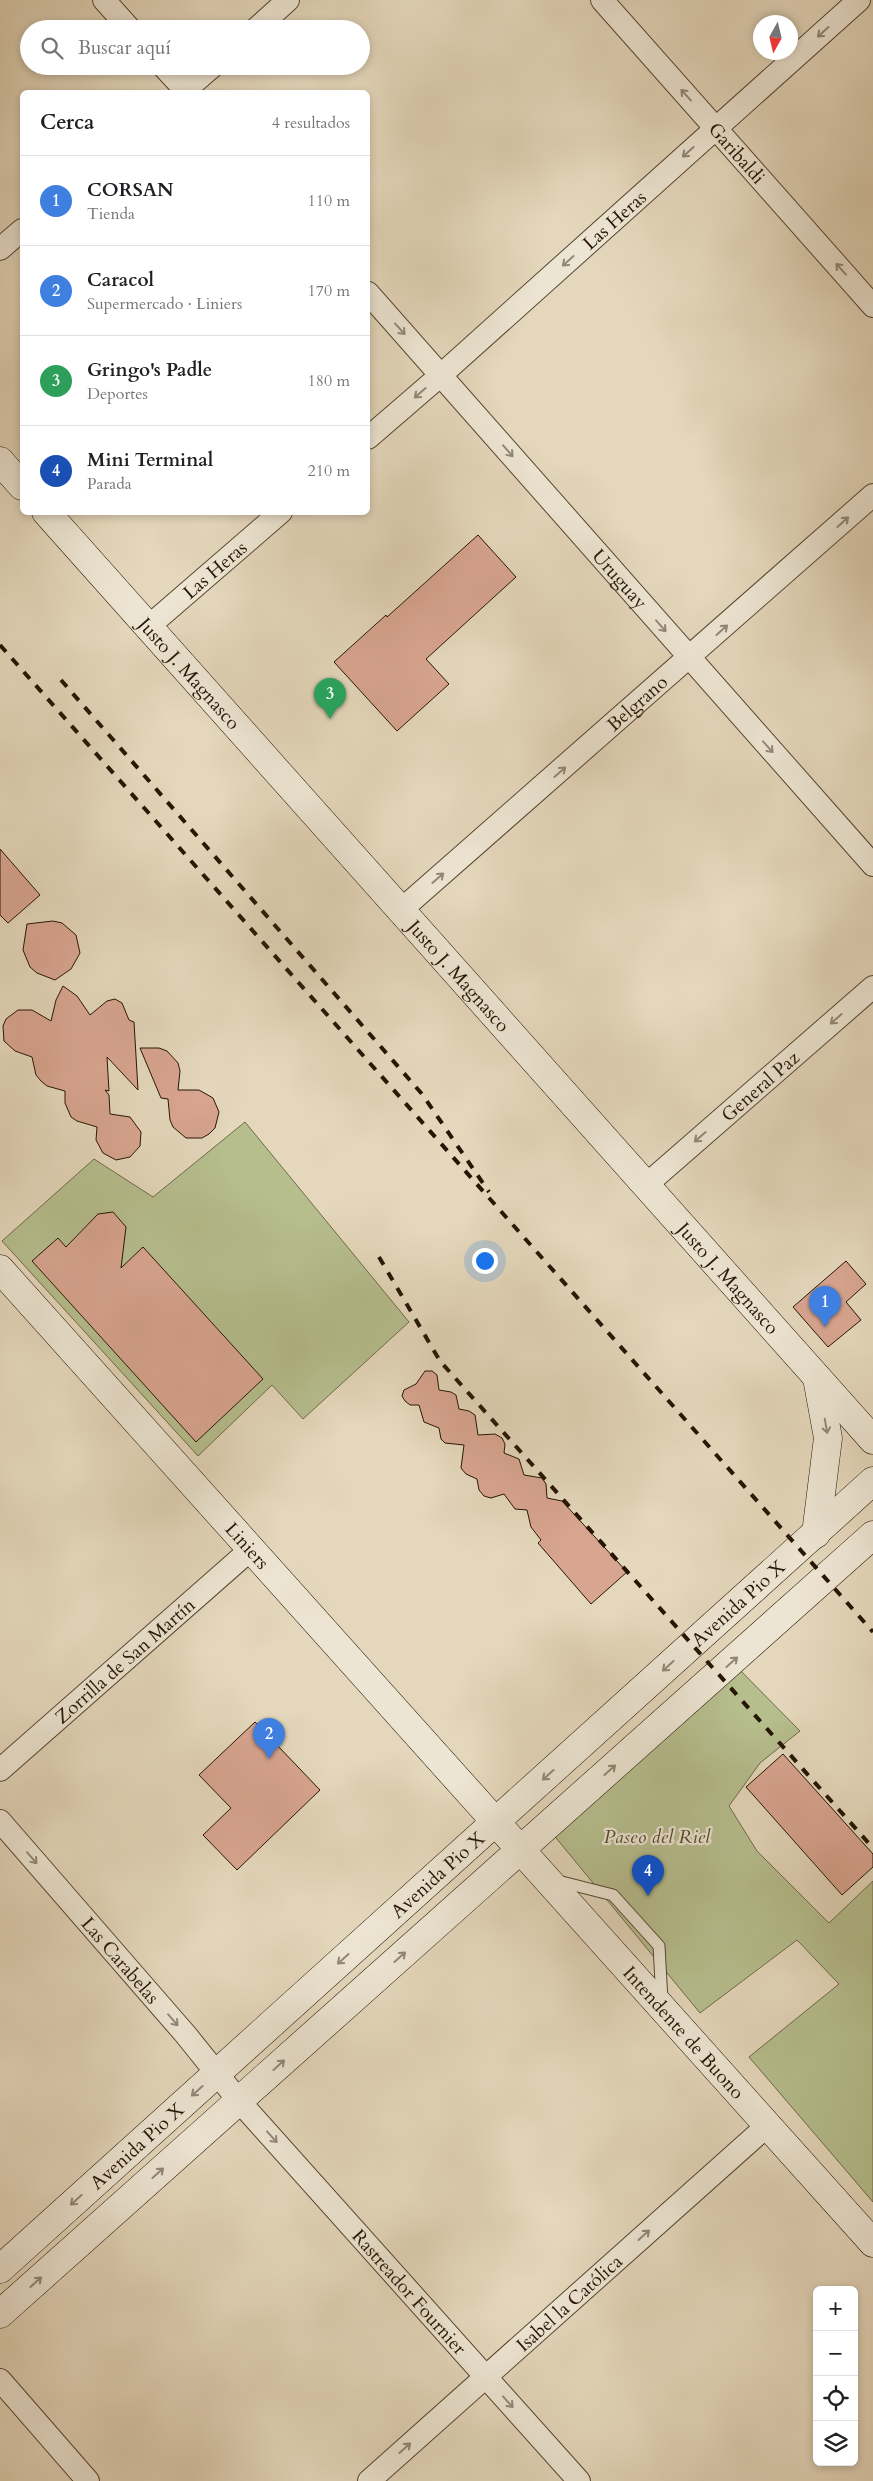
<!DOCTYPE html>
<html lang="es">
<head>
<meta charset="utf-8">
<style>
	:root { --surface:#fff; --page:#f2f2f2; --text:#202124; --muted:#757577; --line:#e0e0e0; --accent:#1a73e8 }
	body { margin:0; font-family:Cardo,serif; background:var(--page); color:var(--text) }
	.controls { position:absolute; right:15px; bottom:15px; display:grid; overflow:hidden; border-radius:8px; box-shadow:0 2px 8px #0003 }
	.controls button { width:45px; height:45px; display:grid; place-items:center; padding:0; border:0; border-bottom:1px solid var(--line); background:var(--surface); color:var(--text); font:25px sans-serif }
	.compass { position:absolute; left:753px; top:15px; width:45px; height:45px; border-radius:50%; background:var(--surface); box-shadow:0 2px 8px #0003; rotate:188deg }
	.you { position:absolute; left:484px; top:1260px; width:18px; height:18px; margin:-12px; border:4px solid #fff; border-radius:50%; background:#1a73e8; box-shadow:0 0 0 8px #1a73e833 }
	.badge { display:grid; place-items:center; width:32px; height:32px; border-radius:50%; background:var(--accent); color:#fff; font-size:16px; font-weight:700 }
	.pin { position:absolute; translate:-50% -41px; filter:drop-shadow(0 1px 2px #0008) }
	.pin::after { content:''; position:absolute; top:26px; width:18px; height:15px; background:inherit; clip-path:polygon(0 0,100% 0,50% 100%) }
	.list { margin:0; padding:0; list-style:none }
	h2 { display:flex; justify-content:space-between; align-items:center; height:65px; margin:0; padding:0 20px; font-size:21px }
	h2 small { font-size:16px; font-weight:400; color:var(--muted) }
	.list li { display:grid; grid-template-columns:32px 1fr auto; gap:15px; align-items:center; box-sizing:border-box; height:90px; padding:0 20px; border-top:1px solid var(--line) }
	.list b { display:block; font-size:19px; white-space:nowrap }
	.list p { margin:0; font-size:16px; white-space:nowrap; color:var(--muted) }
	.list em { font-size:16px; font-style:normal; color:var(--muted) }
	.icon { flex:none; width:28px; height:28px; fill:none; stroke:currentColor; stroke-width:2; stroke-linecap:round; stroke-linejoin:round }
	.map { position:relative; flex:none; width:873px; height:2481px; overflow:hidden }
	.search { position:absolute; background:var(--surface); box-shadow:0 2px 8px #0003; left:20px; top:20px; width:350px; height:55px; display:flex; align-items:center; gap:12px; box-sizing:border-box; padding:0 18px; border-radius:28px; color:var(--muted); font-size:19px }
	.panel { position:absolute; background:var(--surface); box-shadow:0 2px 8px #0003; left:20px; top:90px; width:350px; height:425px; border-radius:8px }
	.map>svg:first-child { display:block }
</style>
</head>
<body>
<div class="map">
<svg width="873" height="2481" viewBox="0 0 873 2481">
	<rect width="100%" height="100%" fill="#e4d7bb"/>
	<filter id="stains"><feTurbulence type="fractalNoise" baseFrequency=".004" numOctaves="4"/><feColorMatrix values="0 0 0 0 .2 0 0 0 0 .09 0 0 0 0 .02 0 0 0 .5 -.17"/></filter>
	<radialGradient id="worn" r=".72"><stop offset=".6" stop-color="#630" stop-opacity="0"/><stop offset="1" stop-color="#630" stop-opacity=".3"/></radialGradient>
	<path fill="#b6be8e" stroke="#6e6a49" d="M 245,1122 L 409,1322 L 303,1419 L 272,1385 L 198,1456 L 2,1241 L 94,1159 L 153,1197 Z
		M 732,1662 L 800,1731 L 760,1763 L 729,1806 L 757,1851 L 829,1923 L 873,1881 L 873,2202 L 749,2057 L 839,1984 L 797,1940 L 700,2013 L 547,1827 Z"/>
	<path fill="#d8a590" stroke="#261504" d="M 478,535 L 516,577 L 426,659 L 449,684 L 397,731 L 334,662 L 386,615 L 387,617 Z
		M 0,849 L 40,895 L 8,923 L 0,915 Z
		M 53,921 L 62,923 L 76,935 L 80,953 L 71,969 L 55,980 L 37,973 L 30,967 L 23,950 L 27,924 Z
		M 63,986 L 77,996 L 90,1015 L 107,1001 L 115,999 L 122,1003 L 129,1020 L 134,1022 L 138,1090 L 107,1057 L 109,1091 L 105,1090 L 109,1095 L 110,1114 L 130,1117 L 141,1132 L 140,1146 L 130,1157 L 116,1160 L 103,1153 L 96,1140 L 97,1127 L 77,1121 L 71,1117 L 65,1103 L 65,1091 L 47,1086 L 41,1081 L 36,1075 L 32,1057 L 15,1051 L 4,1041 L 3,1026 L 6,1019 L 18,1010 L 32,1010 L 51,1021 L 56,1000 Z
		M 140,1048 L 159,1048 L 167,1051 L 178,1063 L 180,1071 L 178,1090 L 199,1090 L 213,1098 L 219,1112 L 215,1128 L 209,1134 L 202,1138 L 186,1138 L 173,1127 L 170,1120 L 168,1099 L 161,1098 Z
		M 113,1212 L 126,1227 L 121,1268 L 143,1247 L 263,1379 L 196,1442 L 32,1261 L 58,1238 L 66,1247 L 98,1214 Z
		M 846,1261 L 866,1284 L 846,1302 L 861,1320 L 828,1347 L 793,1307 Z
		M 425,1371 L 432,1371 L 437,1375 L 439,1390 L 451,1392 L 456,1395 L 459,1409 L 469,1411 L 475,1415 L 478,1435 L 495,1434 L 502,1438 L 505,1444 L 504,1453 L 519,1459 L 524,1475 L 542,1478 L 546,1484 L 547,1498 L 562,1501 L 627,1572 L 591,1604 L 538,1543 L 541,1540 L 531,1527 L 527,1510 L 515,1509 L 504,1494 L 491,1498 L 484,1496 L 479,1490 L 477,1479 L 466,1474 L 461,1468 L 464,1445 L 445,1443 L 441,1439 L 439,1428 L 424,1422 L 419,1405 L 410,1405 L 405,1401 L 402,1396 L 404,1390 L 416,1384 Z
		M 255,1722 L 320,1790 L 237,1870 L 203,1835 L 231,1808 L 199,1775 Z
		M 783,1754 L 873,1854 L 873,1867 L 842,1895 L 746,1787 Z"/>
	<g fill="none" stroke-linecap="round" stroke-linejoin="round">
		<g stroke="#564632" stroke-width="13">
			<path id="lane" d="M 554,1880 L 613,1895 L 659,1946 L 662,2001"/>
		</g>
		<g stroke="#564632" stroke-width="24">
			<g id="street">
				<path d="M 104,0 L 130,29"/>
				<path id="s1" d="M 602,0 L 873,306"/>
				<path d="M 256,29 L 288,0"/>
				<path d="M 163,66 L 187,92"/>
				<path d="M 183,92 L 213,66"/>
				<path d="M 0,249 L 22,230"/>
				<path id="s2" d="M 368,293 L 873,865"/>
				<path id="s3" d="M 368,438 L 441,375 L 859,0"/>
				<path id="s4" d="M 148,627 L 281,512"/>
				<path id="s5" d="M 401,910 L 873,495"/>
				<path id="s6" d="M 646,1185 L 873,987"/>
				<path id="s7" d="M 0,1770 L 250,1550"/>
				<path id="s8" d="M 0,1821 L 186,2035 L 239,2101 L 579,2481"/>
				<path d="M 0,2380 L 88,2481"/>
				<path id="s9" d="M 369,2481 L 768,2125"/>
			</g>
		</g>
		<g stroke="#261504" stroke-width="29">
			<g id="secondary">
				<path d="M 0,461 L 22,486"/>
				<path id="s10" d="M 46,512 L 873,1440"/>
				<path id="s11" d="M 0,1269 L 873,2243"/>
				<path d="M 816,1534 L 828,1438 L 817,1378"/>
				<path id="s12" d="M 0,2269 L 873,1481"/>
				<path d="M 0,2314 L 873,1535"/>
			</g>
		</g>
		<use href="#lane" stroke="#ede5d3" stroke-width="11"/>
		<use href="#street" stroke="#ede5d3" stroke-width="22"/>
		<use href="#secondary" stroke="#ede5d3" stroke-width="28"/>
		<path stroke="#261504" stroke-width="4" stroke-dasharray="9 9" stroke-linecap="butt" d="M 0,645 L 873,1632
			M 61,680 L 422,1094 L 489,1192
			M 379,1257 L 440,1361 L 873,1848"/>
	</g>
	<defs><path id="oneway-shaft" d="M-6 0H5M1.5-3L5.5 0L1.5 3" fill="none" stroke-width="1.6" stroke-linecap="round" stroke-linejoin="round" transform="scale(1.25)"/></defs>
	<g stroke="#938776">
		<use href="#oneway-shaft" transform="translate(823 32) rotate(138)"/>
		<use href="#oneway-shaft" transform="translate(686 95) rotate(-132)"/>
		<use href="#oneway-shaft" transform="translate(688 152) rotate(138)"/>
		<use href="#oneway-shaft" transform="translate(568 261) rotate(138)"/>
		<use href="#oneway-shaft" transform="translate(841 269) rotate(-132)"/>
		<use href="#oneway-shaft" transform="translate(400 329) rotate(48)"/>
		<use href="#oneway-shaft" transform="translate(420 393) rotate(139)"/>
		<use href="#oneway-shaft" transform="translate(508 451) rotate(49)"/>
		<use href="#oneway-shaft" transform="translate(843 522) rotate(-42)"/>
		<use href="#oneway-shaft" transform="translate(661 626) rotate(49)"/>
		<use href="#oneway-shaft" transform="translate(722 630) rotate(-42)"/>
		<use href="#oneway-shaft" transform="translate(768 747) rotate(48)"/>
		<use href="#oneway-shaft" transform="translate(560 772) rotate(-41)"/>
		<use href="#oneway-shaft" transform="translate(438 878) rotate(-41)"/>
		<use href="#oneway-shaft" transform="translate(836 1019) rotate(139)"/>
		<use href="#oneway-shaft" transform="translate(700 1137) rotate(139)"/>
		<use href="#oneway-shaft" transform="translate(826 1426) rotate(80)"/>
		<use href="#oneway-shaft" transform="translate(732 1662) rotate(-42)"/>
		<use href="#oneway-shaft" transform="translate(668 1666) rotate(138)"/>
		<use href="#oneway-shaft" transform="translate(610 1770) rotate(-42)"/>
		<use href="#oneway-shaft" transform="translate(548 1775) rotate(138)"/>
		<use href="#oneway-shaft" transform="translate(32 1858) rotate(49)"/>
		<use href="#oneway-shaft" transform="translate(400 1957) rotate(-42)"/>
		<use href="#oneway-shaft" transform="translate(343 1959) rotate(138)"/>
		<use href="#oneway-shaft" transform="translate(173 2020) rotate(49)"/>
		<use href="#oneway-shaft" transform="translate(279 2065) rotate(-42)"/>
		<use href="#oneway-shaft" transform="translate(197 2091) rotate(138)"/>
		<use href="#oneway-shaft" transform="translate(272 2137) rotate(48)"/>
		<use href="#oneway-shaft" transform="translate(158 2173) rotate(-42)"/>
		<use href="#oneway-shaft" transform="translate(76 2200) rotate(138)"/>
		<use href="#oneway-shaft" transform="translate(644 2235) rotate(-42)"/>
		<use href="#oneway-shaft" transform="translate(36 2282) rotate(-42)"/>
		<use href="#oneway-shaft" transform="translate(508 2402) rotate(48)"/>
		<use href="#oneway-shaft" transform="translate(405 2448) rotate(-42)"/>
	</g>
	<g text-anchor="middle" stroke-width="4.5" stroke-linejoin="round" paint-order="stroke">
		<g font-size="19" fill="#261504" stroke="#ede5d3">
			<text dy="7" stroke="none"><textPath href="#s1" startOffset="204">Garibaldi</textPath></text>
			<text dy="7" stroke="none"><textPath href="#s3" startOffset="329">Las Heras</textPath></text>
			<text dy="7" stroke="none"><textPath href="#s4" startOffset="88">Las Heras</textPath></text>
			<text dy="7" stroke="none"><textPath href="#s2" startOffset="381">Uruguay</textPath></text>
			<text dy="7" stroke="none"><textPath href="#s10" startOffset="216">Justo J. Magnasco</textPath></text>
			<text dy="7" stroke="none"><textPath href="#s5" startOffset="314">Belgrano</textPath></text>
			<text dy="7" stroke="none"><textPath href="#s10" startOffset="621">Justo J. Magnasco</textPath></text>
			<text dy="7" stroke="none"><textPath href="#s6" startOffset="151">General Paz</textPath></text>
			<text dy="7" stroke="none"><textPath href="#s10" startOffset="1026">Justo J. Magnasco</textPath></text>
			<text dy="7" stroke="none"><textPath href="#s11" startOffset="371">Liniers</textPath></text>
			<text dy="7" stroke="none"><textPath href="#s12" startOffset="994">Avenida Pio X</textPath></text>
			<text dy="7" stroke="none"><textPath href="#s7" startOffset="166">Zorrilla de San Martín</textPath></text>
			<text dy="7" stroke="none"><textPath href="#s12" startOffset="589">Avenida Pio X</textPath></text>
			<text dy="7" stroke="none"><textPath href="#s8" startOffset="184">Las Carabelas</textPath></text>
			<text dy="7" stroke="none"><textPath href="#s11" startOffset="1025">Intendente de Buono</textPath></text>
			<text dy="7" stroke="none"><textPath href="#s12" startOffset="184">Avenida Pio X</textPath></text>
			<text dy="7" stroke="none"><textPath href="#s8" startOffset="624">Rastreador Fournier</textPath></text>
			<text dy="7" stroke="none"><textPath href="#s9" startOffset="268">Isabel la Católica</textPath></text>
		</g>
		<g font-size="19" font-style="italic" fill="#51482d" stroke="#ede5d3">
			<text x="657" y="1843">Paseo del Riel</text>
		</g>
	</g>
	<rect width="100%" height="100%" filter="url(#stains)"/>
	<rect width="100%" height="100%" fill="url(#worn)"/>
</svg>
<div class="controls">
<button>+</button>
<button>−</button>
<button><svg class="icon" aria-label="locate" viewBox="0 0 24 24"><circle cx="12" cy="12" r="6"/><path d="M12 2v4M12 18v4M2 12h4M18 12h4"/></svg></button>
<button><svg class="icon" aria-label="layers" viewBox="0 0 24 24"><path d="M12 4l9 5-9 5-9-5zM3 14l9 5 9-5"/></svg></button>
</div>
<svg class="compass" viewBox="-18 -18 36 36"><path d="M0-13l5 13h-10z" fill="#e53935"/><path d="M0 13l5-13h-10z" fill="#757577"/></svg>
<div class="you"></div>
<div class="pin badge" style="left:825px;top:1327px;background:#3f7fe0">1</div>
<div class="pin badge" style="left:269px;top:1759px;background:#3f7fe0">2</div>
<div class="pin badge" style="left:330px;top:719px;background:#2e9e5b">3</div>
<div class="pin badge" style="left:648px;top:1896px;background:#1a4fb4">4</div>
<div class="search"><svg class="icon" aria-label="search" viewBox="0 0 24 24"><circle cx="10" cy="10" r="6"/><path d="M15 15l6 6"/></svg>Buscar aquí</div>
<section class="panel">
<h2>Cerca<small>4 resultados</small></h2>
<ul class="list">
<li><span class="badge" style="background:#3f7fe0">1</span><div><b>CORSAN</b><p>Tienda</p></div><em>110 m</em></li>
<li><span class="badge" style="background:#3f7fe0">2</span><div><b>Caracol</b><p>Supermercado · Liniers</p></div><em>170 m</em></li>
<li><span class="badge" style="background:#2e9e5b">3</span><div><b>Gringo's Padle</b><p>Deportes</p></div><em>180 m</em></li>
<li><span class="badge" style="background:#1a4fb4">4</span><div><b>Mini Terminal</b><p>Parada</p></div><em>210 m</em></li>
</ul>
</section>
</div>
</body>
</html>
